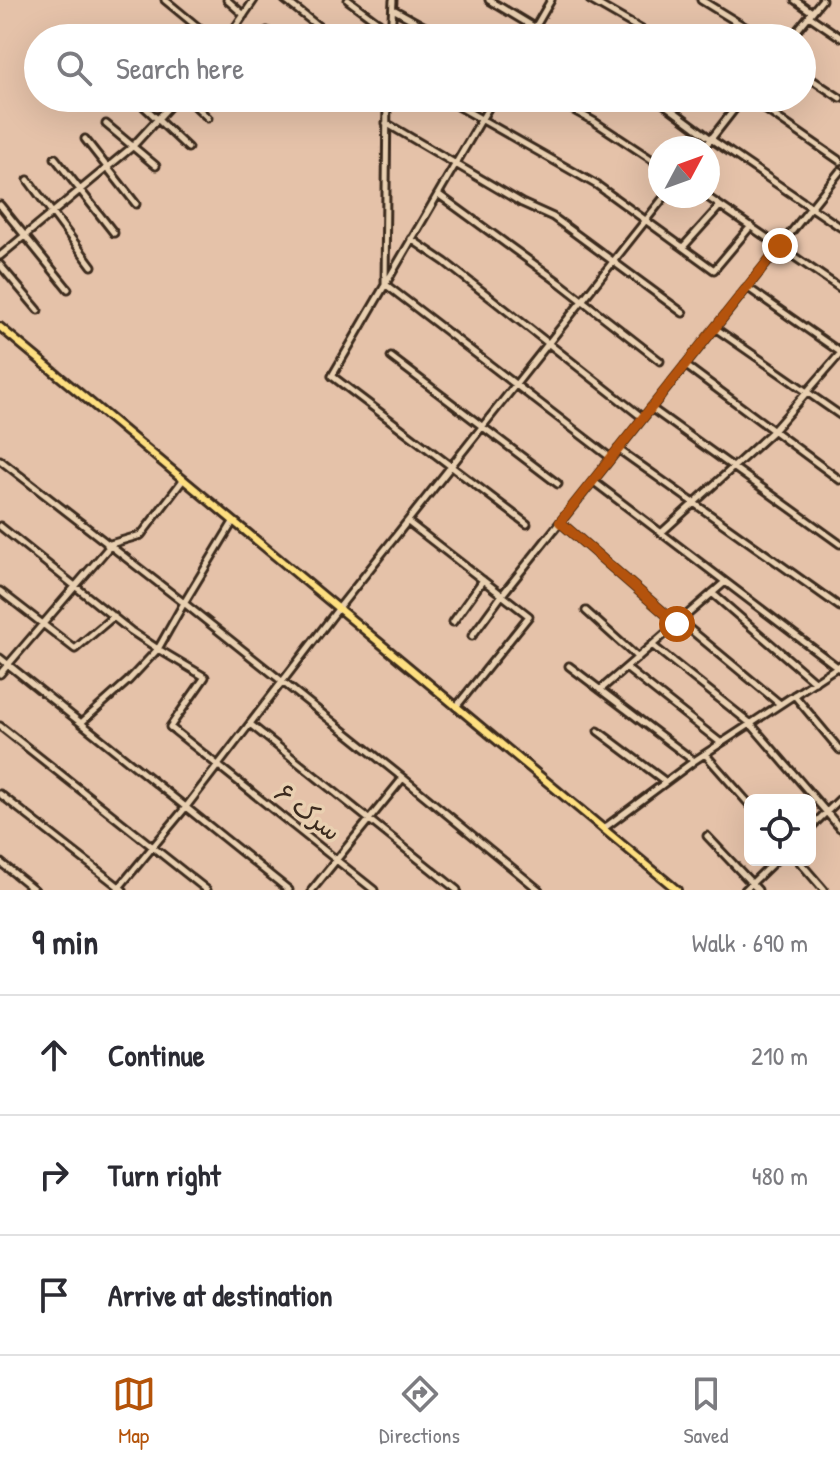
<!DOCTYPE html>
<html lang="en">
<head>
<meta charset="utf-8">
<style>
	:root { --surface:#fff; --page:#f7f7f7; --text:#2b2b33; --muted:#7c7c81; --line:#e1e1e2; --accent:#b45309 }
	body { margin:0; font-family:"Patrick Hand","Playpen Sans Arabic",sans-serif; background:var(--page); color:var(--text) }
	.controls { position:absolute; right:24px; bottom:24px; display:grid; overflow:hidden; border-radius:12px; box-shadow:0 8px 32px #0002 }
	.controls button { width:72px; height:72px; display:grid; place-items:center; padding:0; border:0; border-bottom:2px solid var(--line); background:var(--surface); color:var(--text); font:40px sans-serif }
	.compass { position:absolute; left:648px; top:136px; width:72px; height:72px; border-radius:50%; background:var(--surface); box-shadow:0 8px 32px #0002; rotate:49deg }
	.stop { position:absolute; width:24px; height:24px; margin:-18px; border:6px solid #b45309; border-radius:50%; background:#fff }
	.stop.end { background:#b45309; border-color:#fff; box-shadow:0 2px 8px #0008 }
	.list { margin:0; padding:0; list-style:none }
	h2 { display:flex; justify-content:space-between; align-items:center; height:104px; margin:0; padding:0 32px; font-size:34px }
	h2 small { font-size:26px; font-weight:400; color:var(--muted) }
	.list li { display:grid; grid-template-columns:52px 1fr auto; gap:24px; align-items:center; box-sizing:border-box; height:120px; padding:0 32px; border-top:2px solid var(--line) }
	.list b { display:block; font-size:30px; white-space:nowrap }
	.list em { font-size:26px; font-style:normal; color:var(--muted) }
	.icon { flex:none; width:44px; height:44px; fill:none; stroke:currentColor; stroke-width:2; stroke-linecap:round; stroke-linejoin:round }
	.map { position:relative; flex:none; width:840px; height:890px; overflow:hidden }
	.search { position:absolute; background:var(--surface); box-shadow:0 8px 32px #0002; left:24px; right:24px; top:24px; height:88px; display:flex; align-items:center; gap:20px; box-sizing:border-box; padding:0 28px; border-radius:44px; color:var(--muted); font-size:30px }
	.sheet { height:464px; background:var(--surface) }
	nav { display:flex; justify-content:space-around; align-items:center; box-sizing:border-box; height:112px; border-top:2px solid var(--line); background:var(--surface); font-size:22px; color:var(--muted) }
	nav a { display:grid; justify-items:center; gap:4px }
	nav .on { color:var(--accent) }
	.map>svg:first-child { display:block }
</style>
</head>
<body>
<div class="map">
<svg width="840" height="890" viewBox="0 0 840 890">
	<rect width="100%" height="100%" fill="#e5c2a9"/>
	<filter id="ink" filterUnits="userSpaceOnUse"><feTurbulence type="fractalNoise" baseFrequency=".0125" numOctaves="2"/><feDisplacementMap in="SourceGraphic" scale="16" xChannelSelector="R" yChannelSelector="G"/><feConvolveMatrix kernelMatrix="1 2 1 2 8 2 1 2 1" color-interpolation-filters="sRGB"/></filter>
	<g filter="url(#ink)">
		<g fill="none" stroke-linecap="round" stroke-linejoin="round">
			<g stroke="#3b2a1e" stroke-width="11">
				<path id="minor" d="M 165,0 L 211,38
					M 227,0 L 244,15
					M 285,0 L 333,38
					M 348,0 L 391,32
					M 489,0 L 552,38
					M 590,0 L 656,38
					M 701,0 L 763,38
					M 795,0 L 812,12
					M 393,9 L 445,38
					M 809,16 L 840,37
					M 267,31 L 275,38
					M 228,38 L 254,0
					M 315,38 L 322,29
					M 366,38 L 378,22
					M 391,38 L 393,0
					M 529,38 L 551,0
					M 791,38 L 822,0
					M 802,73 L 840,98
					M 135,98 L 188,148
					M 187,98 L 208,118
					M 387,98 L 385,284 L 611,458
					M 444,98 L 597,185 L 714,270 L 751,226
					M 494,98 L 332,376 L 527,524
					M 552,98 L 595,122 L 660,165
					M 656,98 L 711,139 L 840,227
					M 749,98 L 840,161
					M 386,123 L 522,203 L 553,217 L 683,313
					M 106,124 L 156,166
					M 85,139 L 136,204
					M 704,148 L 743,98
					M 55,158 L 114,233
					M 28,180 L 92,266
					M 438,194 L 560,283 L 660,361
					M 706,196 L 840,288
					M 0,205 L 68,289
					M 411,239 L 445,262 L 643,418
					M 683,247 L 720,206
					M 0,256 L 132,147 L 177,98
					M 0,265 L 38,310
					M 747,287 L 840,352
					M 715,328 L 840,415
					M 391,357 L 558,484
					M 685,365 L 840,480
					M 651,408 L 840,544
					M 618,449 L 840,607
					M 0,460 L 184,603 L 158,649 L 205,677 L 170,727 L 374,890
					M 593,481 L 840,669
					M 233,522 L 184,603 L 403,778 L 539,890
					M 408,522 L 529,616 L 456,707
					M 560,522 L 677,624
					M 0,526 L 131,631 L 158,649 L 128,681 L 81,723
					M 661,533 L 773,431 L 840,354
					M 107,545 L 141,535 L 183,480
					M 0,591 L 75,649 L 114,616
					M 712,593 L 815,682
					M 586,611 L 638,658
					M 680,621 L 780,704
					M 453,622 L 483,580
					M 472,636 L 502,595 L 840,171
					M 652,645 L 750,723 L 840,828
					M 0,658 L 289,890
					M 569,666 L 694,761
					M 626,668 L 721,743
					M 0,674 L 109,547
					M 600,690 L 725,582
					M 794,695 L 840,750
					M 250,724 L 457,890
					M 0,726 L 207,890
					M 598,731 L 666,782
					M 705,754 L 750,805
					M 0,794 L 123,890
					M 810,828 L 840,799
					M 603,829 L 694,761 L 840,665
					M 707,836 L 758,890
					M 798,860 L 824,890
					M 0,862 L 35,890
					M 117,890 L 186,807 L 338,609 L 665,196
					M 312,890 L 403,778
					M 745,890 L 776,860"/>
			</g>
			<g stroke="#3b2a1e" stroke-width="12">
				<path id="major" d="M 0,327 L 677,890"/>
			</g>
			<use href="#minor" stroke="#e9d0b1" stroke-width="5"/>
			<use href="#major" stroke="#fedf80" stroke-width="6"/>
		</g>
	</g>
	<g fill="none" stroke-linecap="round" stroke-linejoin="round" filter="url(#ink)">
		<path stroke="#b45309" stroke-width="10" d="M 677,624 L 560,522 L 780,246"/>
	</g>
	<g text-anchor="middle" stroke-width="7" stroke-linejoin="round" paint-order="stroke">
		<g font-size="26" fill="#3b2a1e" stroke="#e9d0b1">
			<text transform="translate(308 812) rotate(38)" y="9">سرک ۶</text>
		</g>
	</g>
</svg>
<div class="controls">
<button><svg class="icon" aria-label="locate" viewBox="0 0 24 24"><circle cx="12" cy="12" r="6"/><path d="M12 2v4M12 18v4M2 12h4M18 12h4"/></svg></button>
</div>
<svg class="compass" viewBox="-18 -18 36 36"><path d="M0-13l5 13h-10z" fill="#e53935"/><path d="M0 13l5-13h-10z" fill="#7c7c81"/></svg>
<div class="stop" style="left:677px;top:624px"></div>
<div class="stop end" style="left:780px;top:246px"></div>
<div class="search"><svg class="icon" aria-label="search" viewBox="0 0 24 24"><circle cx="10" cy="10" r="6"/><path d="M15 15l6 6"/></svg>Search here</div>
</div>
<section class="sheet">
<h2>9 min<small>Walk · 690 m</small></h2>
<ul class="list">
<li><svg class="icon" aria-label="ahead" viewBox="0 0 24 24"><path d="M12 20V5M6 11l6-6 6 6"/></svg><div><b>Continue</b></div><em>210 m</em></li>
<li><svg class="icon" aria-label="right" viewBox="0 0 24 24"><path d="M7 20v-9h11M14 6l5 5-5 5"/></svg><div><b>Turn right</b></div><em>480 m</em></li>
<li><svg class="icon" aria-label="arrive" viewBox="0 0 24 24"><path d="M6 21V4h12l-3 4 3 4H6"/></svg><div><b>Arrive at destination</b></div></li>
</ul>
</section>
<nav>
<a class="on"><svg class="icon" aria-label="map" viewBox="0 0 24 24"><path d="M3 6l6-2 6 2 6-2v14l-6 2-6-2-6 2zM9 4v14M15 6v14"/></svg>Map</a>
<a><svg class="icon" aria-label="directions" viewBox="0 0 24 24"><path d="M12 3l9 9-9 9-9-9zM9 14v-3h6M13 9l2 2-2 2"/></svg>Directions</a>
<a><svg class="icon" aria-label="saved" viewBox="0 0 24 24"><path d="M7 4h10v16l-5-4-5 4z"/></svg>Saved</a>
</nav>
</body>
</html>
